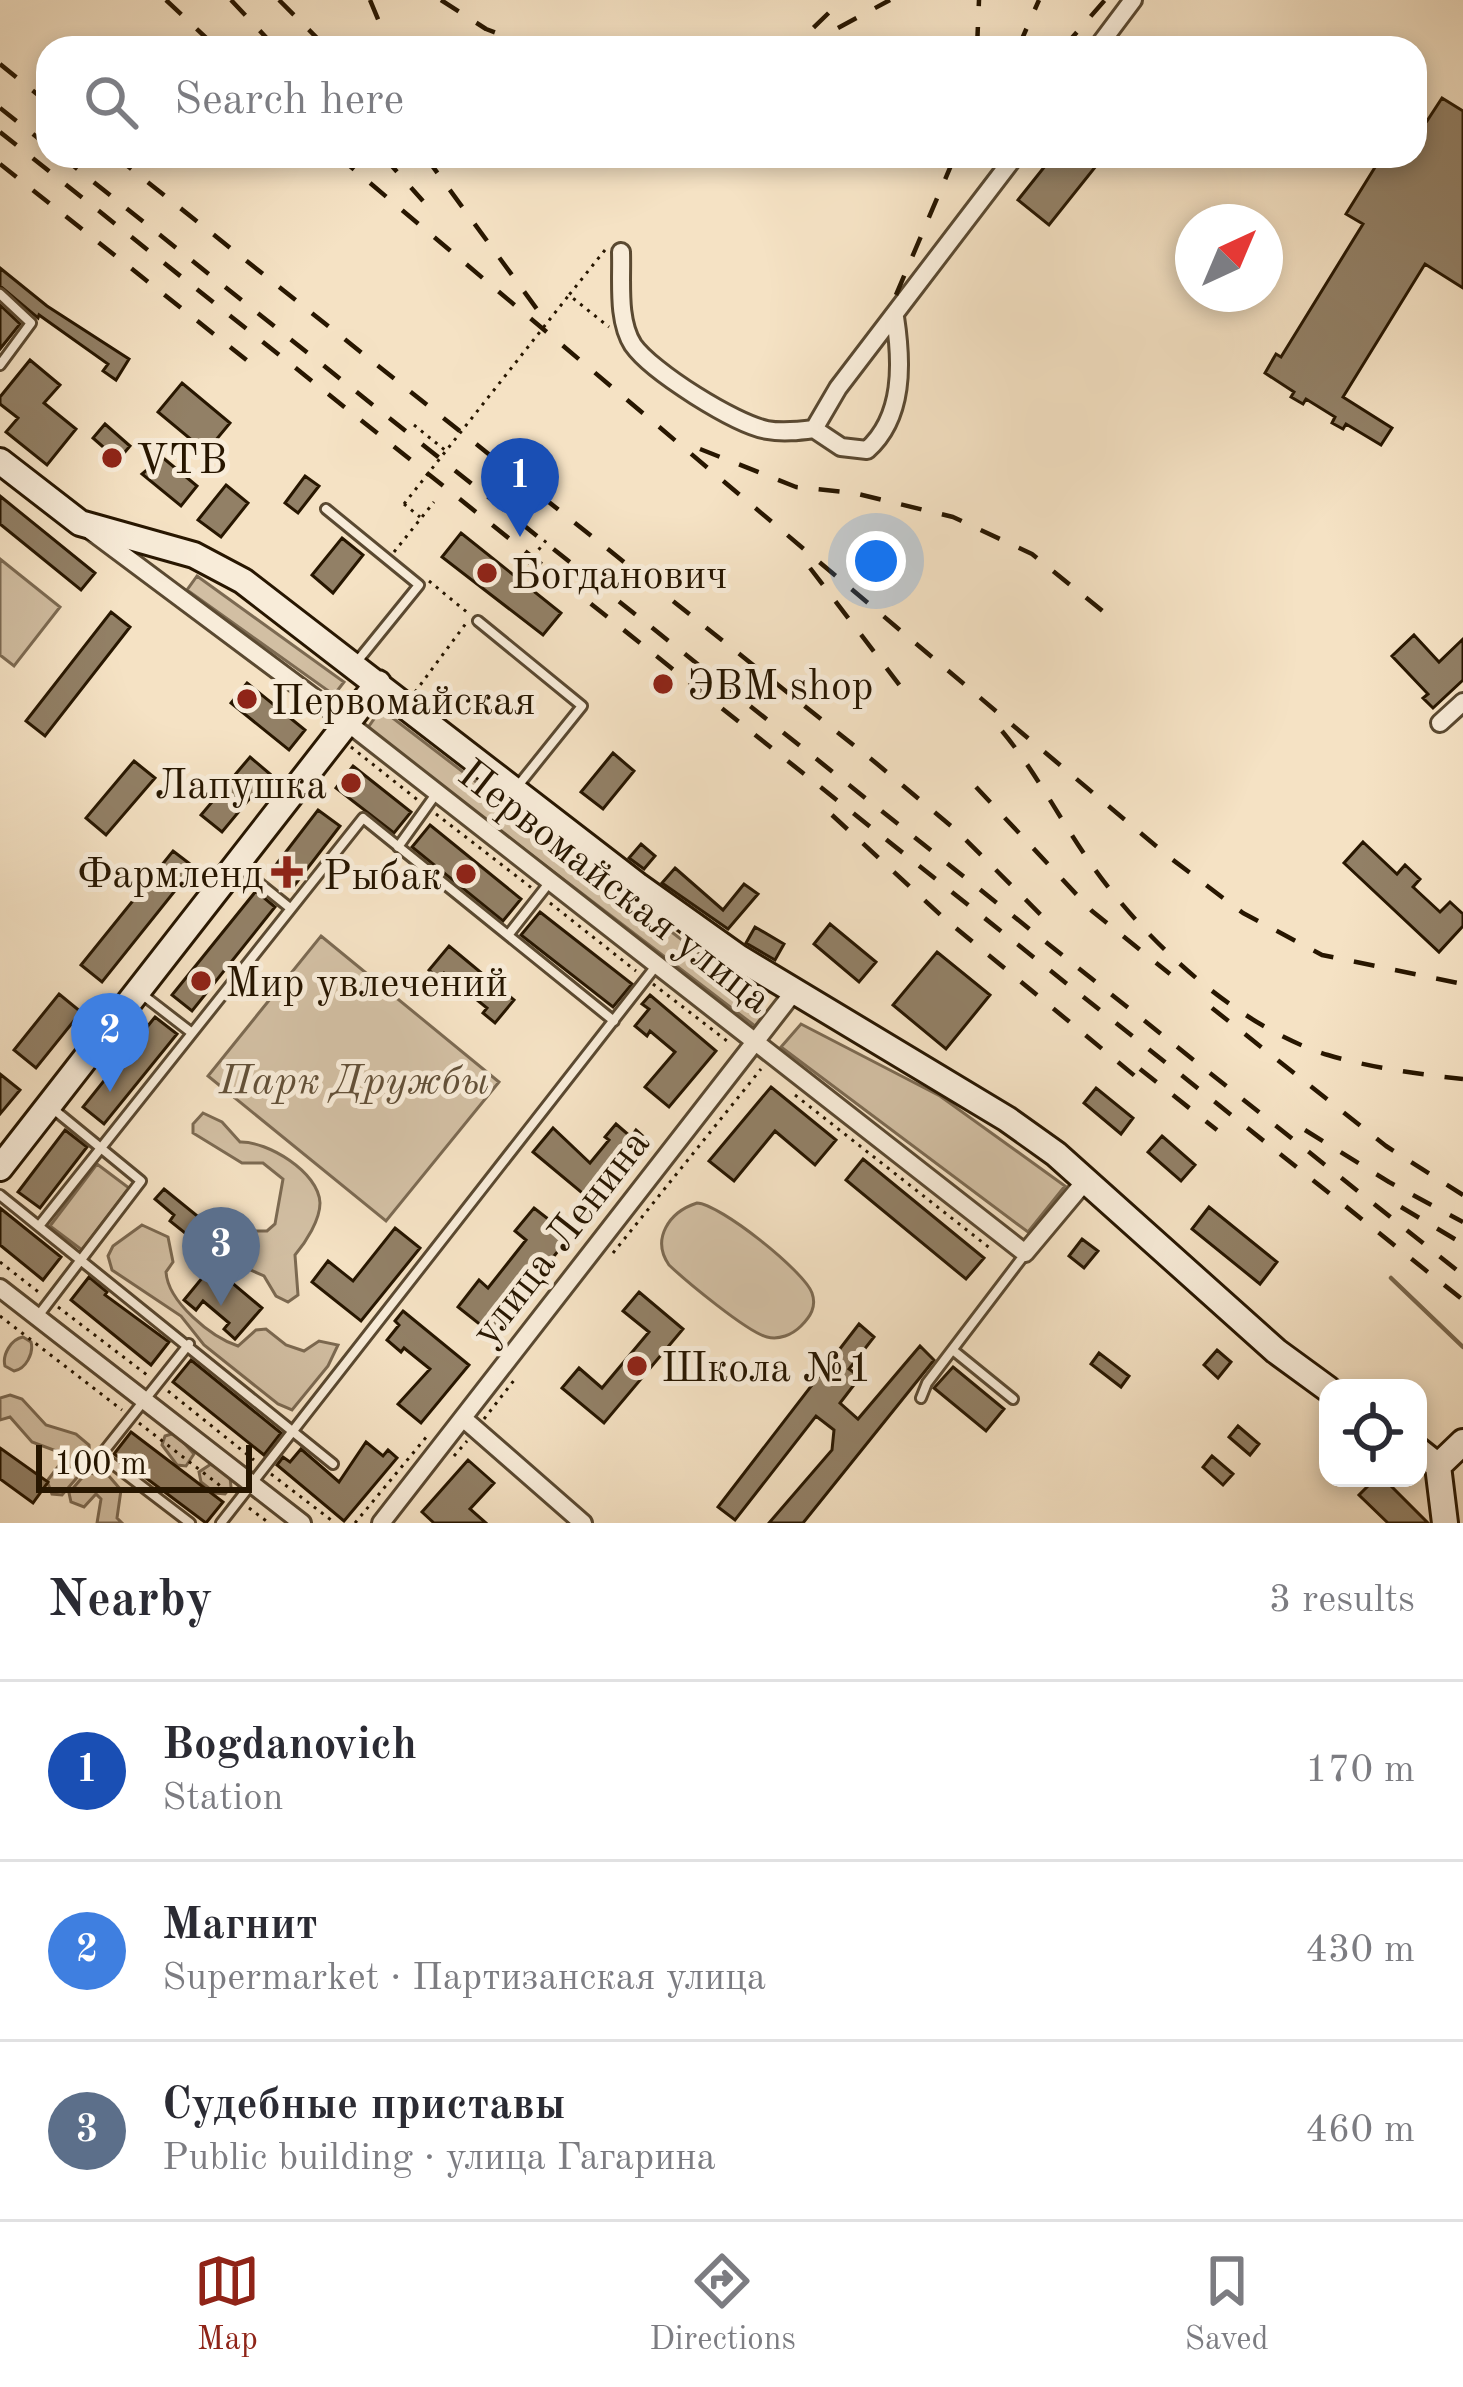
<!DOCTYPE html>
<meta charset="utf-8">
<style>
body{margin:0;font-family:"Old Standard TT",serif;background:#f2f2f3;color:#2b2b33}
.controls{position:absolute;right:36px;bottom:36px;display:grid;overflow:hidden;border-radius:24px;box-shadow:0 6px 18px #0003}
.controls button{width:108px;height:108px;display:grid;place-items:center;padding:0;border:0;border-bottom:3px solid #e1e1e2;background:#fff;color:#2b2b33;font:60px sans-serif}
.compass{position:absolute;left:1175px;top:204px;width:108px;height:108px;border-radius:50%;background:#fff;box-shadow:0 6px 18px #0003;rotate:44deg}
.scale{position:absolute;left:36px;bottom:30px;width:216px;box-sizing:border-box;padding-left:12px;border:6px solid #271600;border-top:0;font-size:33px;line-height:42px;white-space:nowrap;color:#271600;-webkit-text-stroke:9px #f8ecd9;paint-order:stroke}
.you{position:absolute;left:876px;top:561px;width:42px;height:42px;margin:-30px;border:9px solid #fff;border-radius:50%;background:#1a73e8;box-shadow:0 0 0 18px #1a73e833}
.badge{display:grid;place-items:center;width:78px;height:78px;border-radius:50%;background:#8f2418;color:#fff;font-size:39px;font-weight:700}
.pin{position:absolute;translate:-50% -99px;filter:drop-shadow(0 3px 6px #0008)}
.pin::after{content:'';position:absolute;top:63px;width:42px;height:36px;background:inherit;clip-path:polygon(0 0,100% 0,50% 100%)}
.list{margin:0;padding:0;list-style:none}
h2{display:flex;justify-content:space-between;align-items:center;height:156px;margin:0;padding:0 48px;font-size:51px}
h2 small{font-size:39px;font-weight:400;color:#7c7c81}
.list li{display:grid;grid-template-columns:78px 1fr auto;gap:36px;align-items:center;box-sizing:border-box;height:180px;padding:0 48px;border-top:3px solid #e1e1e2}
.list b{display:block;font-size:45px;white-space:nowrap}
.list p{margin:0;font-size:39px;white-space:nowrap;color:#7c7c81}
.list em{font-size:39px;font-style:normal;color:#7c7c81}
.icon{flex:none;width:66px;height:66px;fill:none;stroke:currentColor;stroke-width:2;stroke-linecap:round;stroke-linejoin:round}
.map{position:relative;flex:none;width:1463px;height:1523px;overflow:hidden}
.search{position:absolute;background:#fff;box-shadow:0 6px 18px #0003;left:36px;right:36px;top:36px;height:132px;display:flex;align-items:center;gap:30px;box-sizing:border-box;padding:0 42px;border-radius:36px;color:#7c7c81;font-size:45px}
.sheet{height:696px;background:#fff}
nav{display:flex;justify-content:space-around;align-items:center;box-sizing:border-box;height:168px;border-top:3px solid #e1e1e2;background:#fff;font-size:33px;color:#7c7c81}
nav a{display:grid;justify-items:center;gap:6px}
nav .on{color:#8f2418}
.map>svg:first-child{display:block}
.green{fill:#d2bfa3;stroke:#7c6a52;stroke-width:3}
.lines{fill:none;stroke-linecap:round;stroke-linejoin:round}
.stream{stroke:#79674d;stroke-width:4.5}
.building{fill:#928066;stroke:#271600;stroke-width:3}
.lane-casing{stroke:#5a4931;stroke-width:14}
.street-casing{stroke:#5a4931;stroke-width:22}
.secondary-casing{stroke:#271600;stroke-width:30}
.path{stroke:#271600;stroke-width:3;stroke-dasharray:3 6;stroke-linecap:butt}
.lane{stroke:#f8ecd9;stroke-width:8}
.street{stroke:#f8ecd9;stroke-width:16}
.secondary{stroke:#f8ecd9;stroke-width:24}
.rail{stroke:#271600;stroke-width:4.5;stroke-dasharray:21 21;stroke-linecap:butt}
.path-bridge{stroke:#271600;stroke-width:3;stroke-dasharray:3 6;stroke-linecap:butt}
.poi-dot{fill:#8f2418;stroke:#f8ecd9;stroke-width:4.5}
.labels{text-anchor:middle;stroke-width:10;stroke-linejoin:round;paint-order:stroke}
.poi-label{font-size:42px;fill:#271600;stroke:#f8ecd9;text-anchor:start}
.street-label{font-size:42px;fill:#271600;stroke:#f8ecd9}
.park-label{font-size:42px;font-style:italic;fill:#635139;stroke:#f8ecd9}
</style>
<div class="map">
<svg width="1463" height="1523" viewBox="0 0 1463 1523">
<rect width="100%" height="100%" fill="#f5e2c4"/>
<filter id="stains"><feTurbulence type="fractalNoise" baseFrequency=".00167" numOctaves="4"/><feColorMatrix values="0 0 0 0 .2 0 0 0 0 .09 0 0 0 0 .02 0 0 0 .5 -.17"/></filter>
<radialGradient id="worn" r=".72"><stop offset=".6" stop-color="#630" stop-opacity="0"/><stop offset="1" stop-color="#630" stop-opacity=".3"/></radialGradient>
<path class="green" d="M0,559L60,607L14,666L0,655Z
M197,576L344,682L334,695L187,590Z
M381,709L755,996L764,1015L755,1026L367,729Z
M321,936L499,1082L386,1221L208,1076Z
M801,1024L940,1096L1065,1186L1028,1232L781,1047Z
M203,1113L222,1122L240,1142C267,1141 319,1172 320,1203C320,1220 306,1242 295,1255L298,1295L288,1302L276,1296L264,1276L235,1263L234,1238L219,1223L225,1213L250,1231H267L275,1224L283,1179L263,1163H242L193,1133V1124Z
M97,1164L129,1188L82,1250L50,1226Z
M697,1203C720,1204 804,1271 812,1293C817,1307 810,1317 801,1326C792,1335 779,1340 767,1337C747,1332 686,1281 669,1265C651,1239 669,1212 697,1203Z
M142,1225L168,1237L173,1262L166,1272C168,1302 211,1337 238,1346L256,1330L266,1329L286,1345L304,1351L319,1341L338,1345L328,1366L292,1410L278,1404L204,1345L181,1316L112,1270L108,1256L113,1246Z
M23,1337L31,1342C34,1353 26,1369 14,1371L5,1366C2,1355 11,1339 23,1337Z
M10,1395L22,1399L46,1425L76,1434L89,1445L90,1455L83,1462L81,1473L62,1495L52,1494L47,1481L67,1455L32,1442L10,1417L0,1420V1398Z
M175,1433L194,1454L186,1466L177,1465L162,1445L165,1436Z
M211,1464L230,1477L231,1487L225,1494L215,1493L201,1482L199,1472Z
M86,1473L108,1475L121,1490L117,1518L122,1523H97L101,1499L96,1494L84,1507L71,1502L69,1493Z"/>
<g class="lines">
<path class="stream" d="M1391,1278L1463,1347"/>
</g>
<path class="building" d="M1442,98L1463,111V288L1425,264L1343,397L1392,428L1381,445L1346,424L1343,429L1332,423L1335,417L1306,399L1303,404L1291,397L1294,392L1265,373L1276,354L1281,357L1363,224L1346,214L1382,156H1415V113L1427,121Z
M1053,156H1104L1049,225L1018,200Z
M0,268L47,306L129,359L116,380L103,371L108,364L39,315L38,318L0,286Z
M0,305L20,324L0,349Z
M30,360L60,385L44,403L76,429L47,465L6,432L18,418L0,404V397Z
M182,383L230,423L206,452L158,412Z
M105,424L130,446L114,465L105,457L109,452L93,438Z
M162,457L197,486L181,506L142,474Z
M305,476L319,486L298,513L285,503Z
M226,485L248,503L221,537L198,520Z
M0,496L95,573L81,590L0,524Z
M461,533L561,613L543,635L442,557Z
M342,538L363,555L333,593L312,575Z
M111,612L130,627L45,736L26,721Z
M1414,635L1439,662L1463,639V680L1433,708L1423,698L1428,694L1392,656Z
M247,683L305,730L289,750L231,703Z
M613,753L634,771L603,809L581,792Z
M250,757L270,774L222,832L201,815Z
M134,761L155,778L106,835L86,818Z
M353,766L411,812L394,833L336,788Z
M318,810L340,826L294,886L272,870Z
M430,825L521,899L503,921L412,847Z
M1363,842L1397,874L1405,865L1420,879L1413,887L1440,912L1450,902L1463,914V926L1439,952L1344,863Z
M641,844L655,856L644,869L629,858Z
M173,851L194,867L102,982L81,965Z
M675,868L723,910L744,884L758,894L728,929L662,883Z
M256,891L275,907L192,1011L172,995Z
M540,912L632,984L613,1007L521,935Z
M830,924L876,962L859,982L814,944Z
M755,927L784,944L775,960L746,943Z
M449,946L514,1000L495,1023L483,1013L487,1008L444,973L439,979L429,970Z
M937,952L990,995L946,1049L893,1005Z
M59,994L81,1012L36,1068L14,1050Z
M650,995L716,1051L669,1107L645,1087L675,1052L650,1031L647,1036L635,1026L649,1009L642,1004Z
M155,1017L177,1034L104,1124L83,1107Z
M0,1074L20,1090L0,1114Z
M771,1087L836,1140L815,1165L775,1131L734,1181L709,1161Z
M1096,1088L1133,1118L1121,1134L1084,1103Z
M616,1124L631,1137L636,1130L646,1139L593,1202L533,1152L553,1128L590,1163L609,1140L605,1137Z
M65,1130L87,1147L40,1208L18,1192Z
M1162,1136L1195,1165L1181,1181L1148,1152Z
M863,1159L984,1258L966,1279L846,1180Z
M164,1189L228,1241L215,1257L170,1221L174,1215L155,1199Z
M1209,1207L1277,1262L1260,1284L1192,1229Z
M0,1208L61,1257L43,1280L0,1245Z
M534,1208L570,1236L492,1334L458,1307L479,1280L488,1288L526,1240L515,1231Z
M395,1228L420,1248L361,1321L312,1282L328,1261L353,1281Z
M1082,1239L1098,1251L1084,1268L1069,1256Z
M212,1266L262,1308L235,1339L224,1329L229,1323L203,1301L196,1310L184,1300Z
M89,1277L107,1292L105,1295L169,1342L151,1365L71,1300Z
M639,1292L683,1329L604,1423L562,1388L579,1368L602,1388L649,1332L623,1311Z
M403,1311L469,1365L421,1423L398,1404L430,1369L404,1348L401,1352L387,1340L399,1325L395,1321Z
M859,1324L874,1337L849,1369L860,1377L840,1403L858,1419L920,1346L934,1360L803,1523H769L832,1450L834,1430L816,1416L735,1520L718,1507Z
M1217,1350L1231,1362L1218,1378L1204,1365Z
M1099,1353L1129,1376L1121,1387L1091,1364Z
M191,1360L281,1433L264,1455L173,1382Z
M953,1367L1004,1409L986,1431L934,1388Z
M1238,1426L1259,1444L1250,1455L1229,1437Z
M131,1432L223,1502L206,1523L114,1454Z
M366,1442L383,1456L388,1450L397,1458L344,1521L277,1465L283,1457L290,1462L301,1449L339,1482Z
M0,1448L48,1482L33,1503L0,1479Z
M1212,1456L1233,1474L1223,1485L1203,1467Z
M468,1460L494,1483L470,1509L486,1523H434L422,1512Z
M1376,1478H1383L1428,1523H1388L1359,1495Z"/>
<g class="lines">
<defs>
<path id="lane" d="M0,294L31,323L0,365
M326,509L419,585L355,664
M478,621L582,706L517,787
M398,847L436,794
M238,866L290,908
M509,934L549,883
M139,992L192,1033
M0,1195L333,1464
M39,1226L363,818L614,1021
M38,1316L141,1181L52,1108
M189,1344L101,1455L190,1523
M954,1351L1013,1399
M921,1398L927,1383L1025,1254
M221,1523L656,966"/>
<path id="street" d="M1097,48L1133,0
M621,252C622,281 617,320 633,345C652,372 735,424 767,430C783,433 799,431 814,429L838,388L1015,156
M814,429L841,447L867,450C904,417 902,363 895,317
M91,531L348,723L1025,1253L1087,1179
M1440,723L1463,702
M0,1288L302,1523
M464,1419L583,1523
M381,1523L793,993"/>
<path id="secondary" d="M0,461L80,523L194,555L243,581L637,885L738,957L1007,1119L1056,1154L1276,1351L1328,1389
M0,1168L378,683
M1418,1450L1438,1466L1445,1523
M1438,1466L1463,1442"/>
</defs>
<use href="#lane" class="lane-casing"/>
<use href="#street" class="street-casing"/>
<use href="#secondary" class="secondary-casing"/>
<path class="path" d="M605,250L569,295L609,327
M414,425L446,451
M404,504L420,517
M394,552L434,502
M522,571L547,539
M429,581L468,613
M415,692L467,622
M351,747L419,801
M436,814L533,889
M550,903L636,971
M653,984L731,1044
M795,1095L991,1249
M613,1253L761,1069
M0,1262L41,1294
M58,1307L151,1378
M0,1316L122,1410
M168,1391L254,1460
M484,1419L515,1379
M139,1423L231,1494
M454,1456L467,1441
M271,1474L335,1523
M249,1508L269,1523
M355,1523L428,1435"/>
<use href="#lane" class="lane"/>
<use href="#street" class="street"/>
<use href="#secondary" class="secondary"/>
<path class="rail" d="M166,0L217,48
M231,0L276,48
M279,0L327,48
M370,0L390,48
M441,0L486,29L537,48
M777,48L810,31L842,0
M801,48L890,0
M977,48L979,0
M1018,48L1039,0
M1063,48L1105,0
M0,64L48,103
M0,108L48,146
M0,132L1463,1300
M61,156L1463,1275
M115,156L876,763L957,831L1055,929
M338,156L1169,857L1243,913L1322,955L1463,984
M383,156L423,201
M425,156L542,316
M0,164L254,366
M896,295L955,156
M700,449L796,487L854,493L953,517L1032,554L1105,613
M810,568L901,687
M1002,731C1036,772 1059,818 1089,861C1142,938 1237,1027 1328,1055C1372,1068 1417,1074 1463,1079
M976,787L1092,911L1170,974
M832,815L945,919L1147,1086
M1212,1008L1386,1146L1463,1195
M1140,1069L1217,1130
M1305,1130L1389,1182L1463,1222
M1401,1207L1463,1244"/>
<path class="path-bridge" d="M404,504L569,295"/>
</g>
<g class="poi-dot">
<circle cx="112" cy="458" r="12"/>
<circle cx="487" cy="573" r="12"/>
<circle cx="663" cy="684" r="12"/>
<circle cx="247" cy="699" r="12"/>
<circle cx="351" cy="783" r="12"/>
<path d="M281 854h12v12h12v12h-12v12h-12v-12h-12v-12h12z"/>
<circle cx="466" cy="874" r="12"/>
<circle cx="201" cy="981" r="12"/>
<circle cx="637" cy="1366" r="12"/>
</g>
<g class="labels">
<g class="poi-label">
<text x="136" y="473">VTB</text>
<text x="511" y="588">Богданович</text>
<text x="687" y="699">ЭВМ shop</text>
<text x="271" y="714">Первомайская</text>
<text x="327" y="798" text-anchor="end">Лапушка</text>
<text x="263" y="887" text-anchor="end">Фармленд</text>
<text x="442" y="889" text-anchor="end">Рыбак</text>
<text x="225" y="996">Мир увлечений</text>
<text x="661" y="1381">Школа №1</text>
</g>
<g class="street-label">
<text transform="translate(616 885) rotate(38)" y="15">Первомайская улица</text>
<text transform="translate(559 1236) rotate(-52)" y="15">улица Ленина</text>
</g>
<g class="park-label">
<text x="354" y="1094">Парк Дружбы</text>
</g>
</g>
<rect width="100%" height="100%" filter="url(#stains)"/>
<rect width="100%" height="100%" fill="url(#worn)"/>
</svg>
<div class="controls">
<button><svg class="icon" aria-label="locate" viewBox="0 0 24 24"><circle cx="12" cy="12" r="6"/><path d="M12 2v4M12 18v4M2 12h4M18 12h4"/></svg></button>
</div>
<svg class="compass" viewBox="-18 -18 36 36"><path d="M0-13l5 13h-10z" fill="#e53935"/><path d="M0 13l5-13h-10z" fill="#7c7c81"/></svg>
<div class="scale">100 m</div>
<div class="you"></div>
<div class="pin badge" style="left:520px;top:537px;background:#1a4fb4">1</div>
<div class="pin badge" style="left:110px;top:1092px;background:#3f7fe0">2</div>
<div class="pin badge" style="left:221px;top:1306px;background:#5c6f8a">3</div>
<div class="search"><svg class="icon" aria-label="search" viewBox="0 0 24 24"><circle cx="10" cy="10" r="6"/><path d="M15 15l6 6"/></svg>Search here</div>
</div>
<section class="sheet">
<h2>Nearby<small>3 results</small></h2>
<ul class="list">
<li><span class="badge" style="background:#1a4fb4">1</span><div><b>Bogdanovich</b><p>Station</p></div><em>170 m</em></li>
<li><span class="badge" style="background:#3f7fe0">2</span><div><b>Магнит</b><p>Supermarket · Партизанская улица</p></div><em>430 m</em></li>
<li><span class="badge" style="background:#5c6f8a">3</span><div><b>Судебные приставы</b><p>Public building · улица Гагарина</p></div><em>460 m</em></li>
</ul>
</section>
<nav>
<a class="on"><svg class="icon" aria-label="map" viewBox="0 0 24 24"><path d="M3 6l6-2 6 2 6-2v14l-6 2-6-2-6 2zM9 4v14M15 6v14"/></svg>Map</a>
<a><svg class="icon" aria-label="directions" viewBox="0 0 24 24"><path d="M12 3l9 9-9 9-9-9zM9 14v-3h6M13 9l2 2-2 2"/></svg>Directions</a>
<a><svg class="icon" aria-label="saved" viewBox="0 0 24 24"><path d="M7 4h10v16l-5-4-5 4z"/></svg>Saved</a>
</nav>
